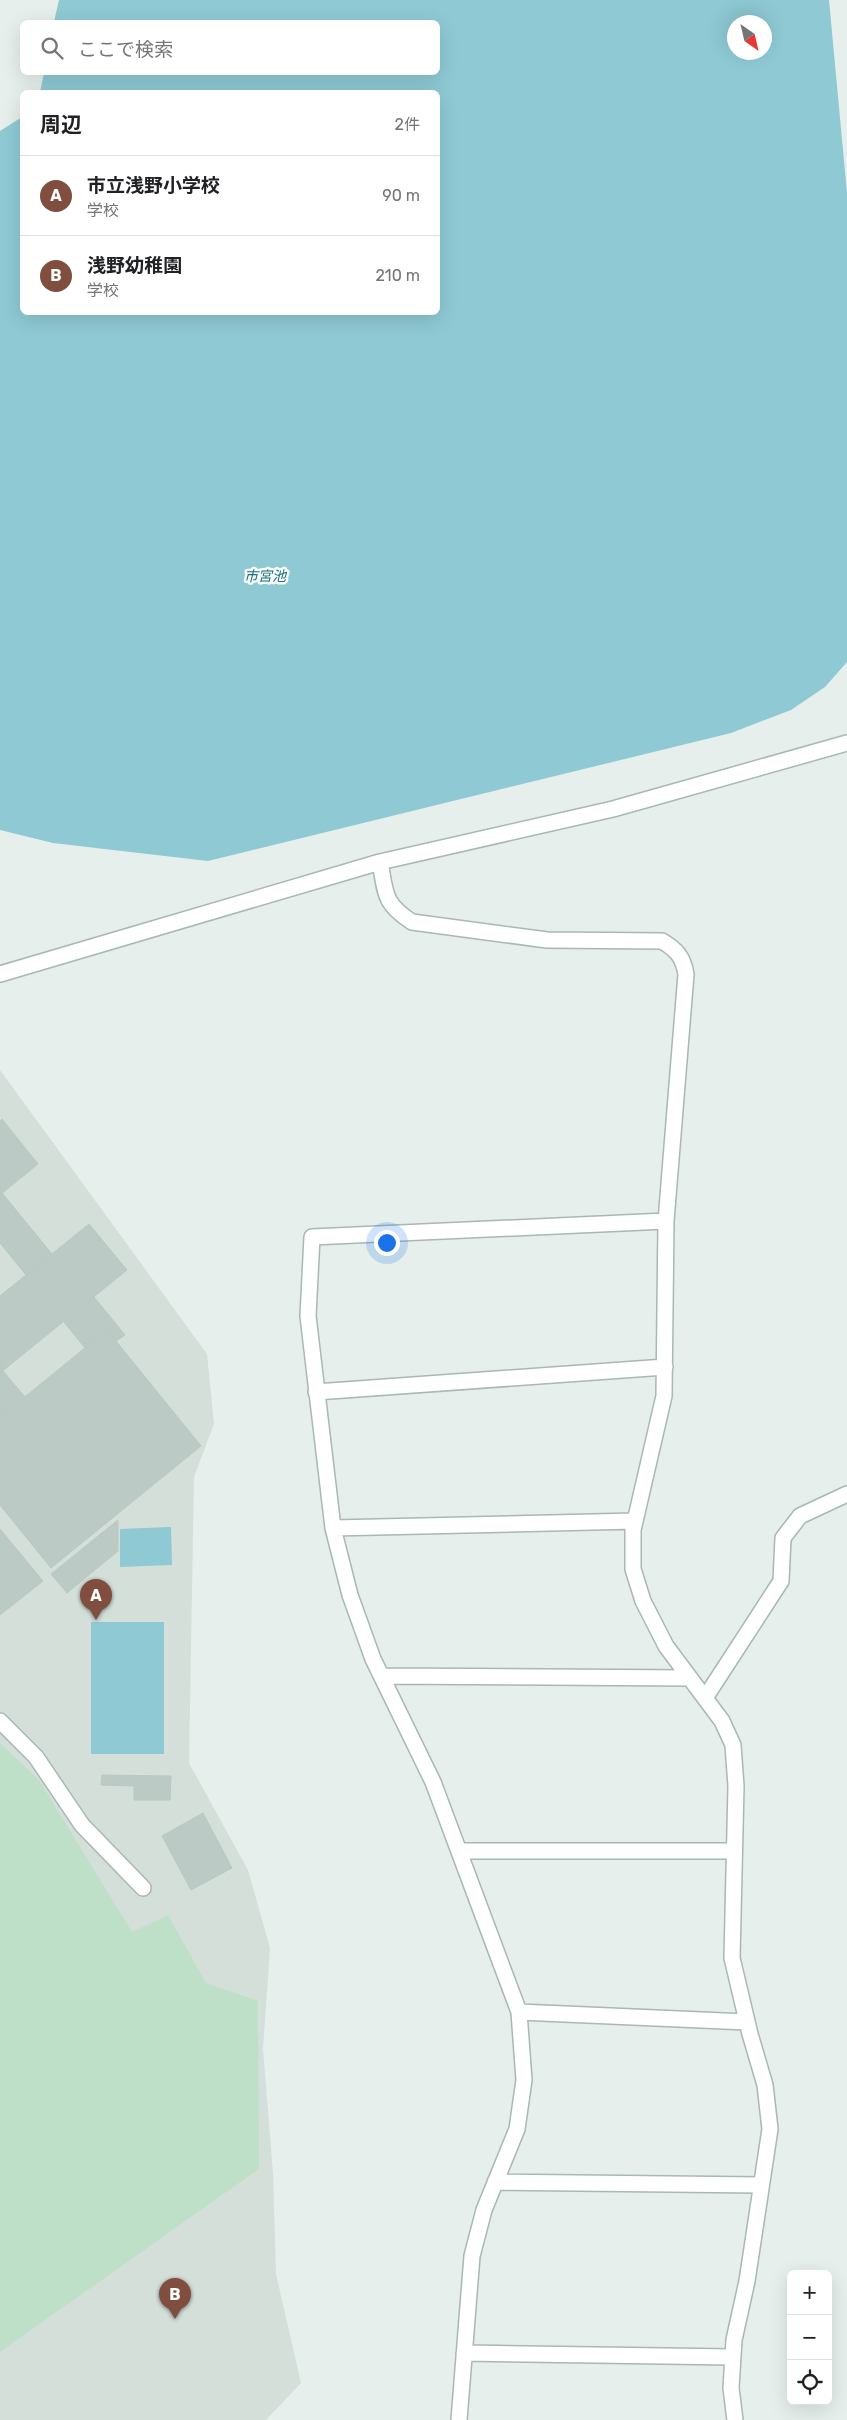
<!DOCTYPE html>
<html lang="ja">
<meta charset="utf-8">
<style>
body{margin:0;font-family:Rubik,"Noto Sans JP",sans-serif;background:#f2f2f2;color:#202124}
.controls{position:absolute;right:15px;bottom:15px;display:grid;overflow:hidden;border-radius:8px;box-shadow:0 5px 20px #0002}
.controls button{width:45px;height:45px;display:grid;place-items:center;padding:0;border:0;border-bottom:1px solid #e0e0e0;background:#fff;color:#202124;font:25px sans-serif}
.compass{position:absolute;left:727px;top:15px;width:45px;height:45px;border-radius:50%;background:#fff;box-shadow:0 5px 20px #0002;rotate:146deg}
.you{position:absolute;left:386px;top:1242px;width:18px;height:18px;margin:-12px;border:4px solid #fff;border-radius:50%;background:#1a73e8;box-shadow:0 0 0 8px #1a73e833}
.badge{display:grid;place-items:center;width:32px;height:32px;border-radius:50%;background:#7f4e3f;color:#fff;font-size:16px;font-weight:700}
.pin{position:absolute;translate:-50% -41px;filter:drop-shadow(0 1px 2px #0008)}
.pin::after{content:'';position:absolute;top:26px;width:18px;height:15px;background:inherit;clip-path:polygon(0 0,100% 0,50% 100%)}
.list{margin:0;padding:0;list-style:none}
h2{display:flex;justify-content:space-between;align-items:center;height:65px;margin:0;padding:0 20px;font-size:21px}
h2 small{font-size:16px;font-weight:400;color:#757577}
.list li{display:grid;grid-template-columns:32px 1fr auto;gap:15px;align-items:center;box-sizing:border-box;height:80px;padding:0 20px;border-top:1px solid #e0e0e0}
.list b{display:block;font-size:19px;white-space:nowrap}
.list p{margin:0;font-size:16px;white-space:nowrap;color:#757577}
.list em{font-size:16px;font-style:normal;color:#757577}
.icon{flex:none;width:28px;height:28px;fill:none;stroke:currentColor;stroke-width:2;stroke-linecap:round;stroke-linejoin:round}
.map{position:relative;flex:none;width:847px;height:2420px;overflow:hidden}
.search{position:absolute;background:#fff;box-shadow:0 5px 20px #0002;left:20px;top:20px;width:420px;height:55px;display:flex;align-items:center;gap:12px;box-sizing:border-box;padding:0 18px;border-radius:8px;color:#757577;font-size:19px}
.panel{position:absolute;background:#fff;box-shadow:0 5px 20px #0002;left:20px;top:90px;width:420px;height:225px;border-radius:8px}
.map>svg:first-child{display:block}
.built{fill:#d4dfda}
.green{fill:#bfe0c8}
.water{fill:#8ec9d4;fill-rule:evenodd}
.building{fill:#bbcac4;stroke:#b8c9c2}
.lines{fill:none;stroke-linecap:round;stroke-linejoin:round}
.minor-casing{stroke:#a8b8b2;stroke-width:18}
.minor{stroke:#fff;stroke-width:15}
.labels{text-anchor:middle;stroke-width:5;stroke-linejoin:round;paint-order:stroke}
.water-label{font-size:14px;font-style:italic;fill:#1c6f80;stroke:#f7fbf9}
</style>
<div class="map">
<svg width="847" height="2420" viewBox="0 0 847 2420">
<rect width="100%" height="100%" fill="#e6efeb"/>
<path class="built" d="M0,1070L207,1354L214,1424L194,1477L189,1763L248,1870L270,1948L263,2049L273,2173L276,2274L301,2383L266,2420H0Z"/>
<path class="green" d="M0,1743L39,1780L132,1932L168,1915L206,1983L258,2001L259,2169L0,2352Z"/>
<path class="water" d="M59,0H829L847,193V662L825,687L791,710L731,733L208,861L53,843L0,830V131L22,117V312H438V92H40L44,73L438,72V22H54ZM734,22H764V52H734Z
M171,1527L172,1565L120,1567V1529Z
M91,1622H164V1754H91Z"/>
<path class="building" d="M2,1119L38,1164L0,1195V1121Z
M2,1193L52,1254L26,1275L0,1243V1195Z
M89,1224L127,1270L0,1373V1296Z
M94,1297L125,1335L116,1341L107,1330L85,1348L64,1322Z
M107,1330L201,1446L51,1568L0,1505V1417Z
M3,1371L25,1397L0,1417V1373Z
M118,1520V1551L67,1593L51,1574Z
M0,1529L43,1581L0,1615Z
M102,1775L171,1776L170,1800H134V1786L101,1785Z
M203,1813L232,1868L191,1890L162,1836Z"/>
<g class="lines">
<defs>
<path id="minor" d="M380,862C386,894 383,903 412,922L547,940L662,941C677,950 683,957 686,974L666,1221L664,1396L633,1530V1569L643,1601L666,1646L722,1721L733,1745L736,1786L732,1958L750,2034L765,2085L770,2129L747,2281L734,2340L731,2388L735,2420
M0,974L380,862L613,809L847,743
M316,1392L665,1367
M333,1528L635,1521
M382,1676L690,1678
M705,1698L781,1581L783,1538L800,1516L847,1494
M0,1721L36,1757L82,1825L143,1888
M459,1851H734
M519,2012L747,2022
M495,2182L761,2185
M464,2353L733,2357
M459,2420L472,2256L484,2210L517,2129L524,2080L519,2012L433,1782L373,1659L350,1595L333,1528L308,1316L312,1237L666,1221"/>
</defs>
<use href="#minor" class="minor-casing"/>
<use href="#minor" class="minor"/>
</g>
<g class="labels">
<g class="water-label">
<text x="265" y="581">市宮池</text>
</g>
</g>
</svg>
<div class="controls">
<button>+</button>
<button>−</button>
<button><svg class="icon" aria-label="locate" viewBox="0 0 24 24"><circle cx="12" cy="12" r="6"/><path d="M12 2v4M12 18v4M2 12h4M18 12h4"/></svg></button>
</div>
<svg class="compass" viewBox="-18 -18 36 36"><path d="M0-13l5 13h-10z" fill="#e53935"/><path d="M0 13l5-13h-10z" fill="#757577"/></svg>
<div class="you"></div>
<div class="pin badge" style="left:96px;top:1620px">A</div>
<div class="pin badge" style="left:175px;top:2319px">B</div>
<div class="search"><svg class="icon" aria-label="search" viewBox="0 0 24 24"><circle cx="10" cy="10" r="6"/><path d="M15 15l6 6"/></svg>ここで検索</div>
<section class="panel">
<h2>周辺<small>2件</small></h2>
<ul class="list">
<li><span class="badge">A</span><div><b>市立浅野小学校</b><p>学校</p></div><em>90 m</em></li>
<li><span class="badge">B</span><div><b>浅野幼稚園</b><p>学校</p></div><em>210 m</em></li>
</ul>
</section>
</div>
